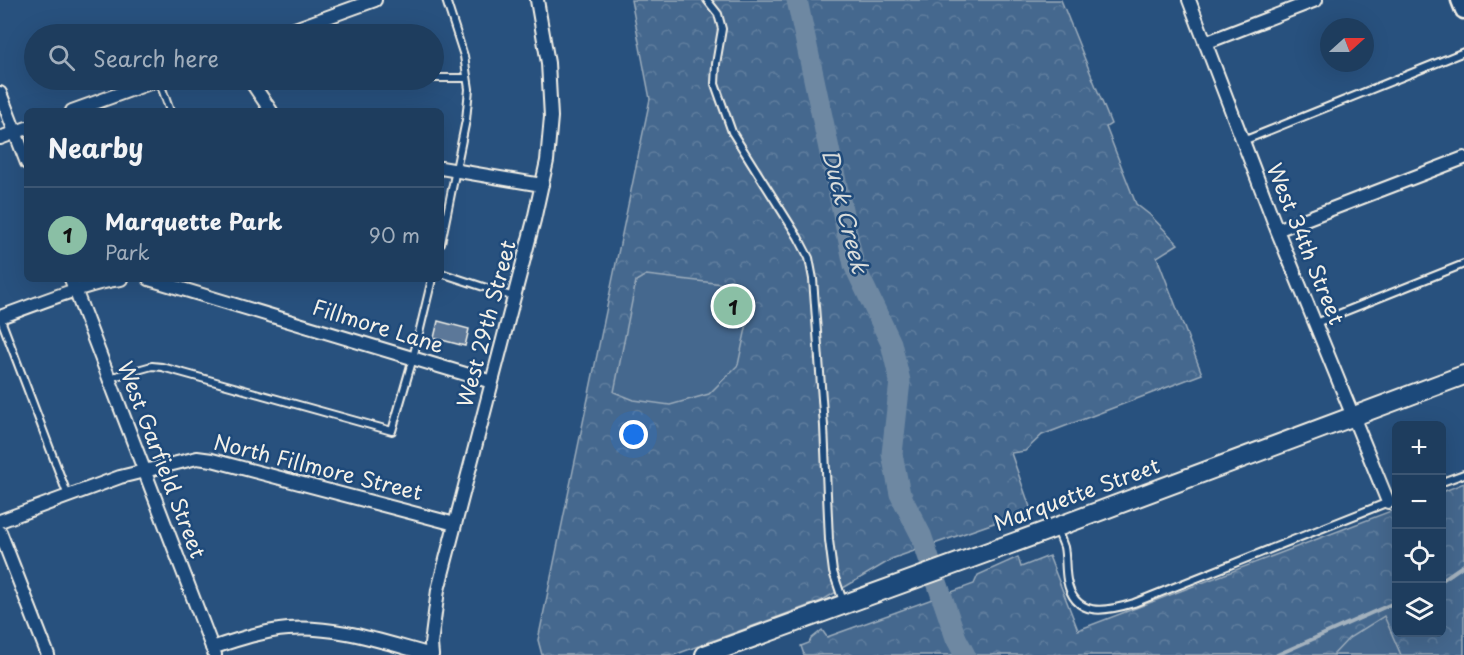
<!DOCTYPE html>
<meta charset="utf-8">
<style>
body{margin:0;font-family:"Playpen Sans",sans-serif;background:#2b4867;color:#f1f3f6}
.controls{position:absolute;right:18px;bottom:18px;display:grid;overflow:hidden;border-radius:9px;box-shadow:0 6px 24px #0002}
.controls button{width:54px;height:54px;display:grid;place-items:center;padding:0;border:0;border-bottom:2px solid #3c5673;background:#1e3d5e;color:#f1f3f6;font:30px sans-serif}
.compass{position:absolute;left:1320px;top:18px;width:54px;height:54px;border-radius:50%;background:#1e3d5e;box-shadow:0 6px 24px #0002;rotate:69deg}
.you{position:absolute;left:634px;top:435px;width:21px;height:21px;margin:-15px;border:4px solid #fff;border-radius:50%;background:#1a73e8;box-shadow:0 0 0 9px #1a73e833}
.badge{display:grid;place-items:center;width:39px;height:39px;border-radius:50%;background:#8abfa5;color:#111;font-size:20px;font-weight:700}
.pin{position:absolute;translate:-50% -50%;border:3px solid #fff;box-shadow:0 2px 6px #0006}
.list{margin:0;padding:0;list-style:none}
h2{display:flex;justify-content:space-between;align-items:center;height:78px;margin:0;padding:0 24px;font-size:26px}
h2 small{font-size:20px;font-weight:400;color:#a1aebc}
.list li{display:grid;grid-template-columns:39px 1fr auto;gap:18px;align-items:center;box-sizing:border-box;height:96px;padding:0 24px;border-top:2px solid #3c5673}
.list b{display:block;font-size:22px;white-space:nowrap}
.list p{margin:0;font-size:20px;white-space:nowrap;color:#a1aebc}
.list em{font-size:20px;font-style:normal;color:#a1aebc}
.icon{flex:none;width:33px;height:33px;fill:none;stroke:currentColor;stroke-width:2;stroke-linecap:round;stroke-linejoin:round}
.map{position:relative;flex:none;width:1464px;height:655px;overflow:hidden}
.search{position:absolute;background:#1e3d5e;box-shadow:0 6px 24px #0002;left:24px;top:24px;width:420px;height:66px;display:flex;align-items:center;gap:15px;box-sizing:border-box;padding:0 21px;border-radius:33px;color:#a1aebc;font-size:22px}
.panel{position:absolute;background:#1e3d5e;box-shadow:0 6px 24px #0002;left:24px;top:108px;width:420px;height:174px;border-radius:9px}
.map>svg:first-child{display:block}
.forest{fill:url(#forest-crowns);stroke:#9cacbb;stroke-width:1.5}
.pitch{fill:#45688e;stroke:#9cacbb;stroke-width:1.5}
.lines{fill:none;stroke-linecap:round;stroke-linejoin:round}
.stream{stroke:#a4b2be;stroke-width:4}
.river{stroke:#6e88a2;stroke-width:21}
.building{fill:#5b7899;stroke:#f4f1e8;stroke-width:1.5}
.service-casing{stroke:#f4f1e8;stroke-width:10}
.minor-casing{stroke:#f4f1e8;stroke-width:16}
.tertiary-casing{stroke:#f4f1e8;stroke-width:21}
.secondary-casing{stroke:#f4f1e8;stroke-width:22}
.service{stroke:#1f4a7a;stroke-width:6}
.minor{stroke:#1f4a7a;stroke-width:12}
.tertiary{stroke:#1f4a7a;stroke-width:16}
.secondary{stroke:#1f4a7a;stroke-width:18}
.labels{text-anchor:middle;stroke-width:5;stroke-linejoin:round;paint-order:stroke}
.street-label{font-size:21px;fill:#f4f1e8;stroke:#1f4a7a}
.water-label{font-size:22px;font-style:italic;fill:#d9dcda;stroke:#1f4a7a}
</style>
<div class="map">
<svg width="1464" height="655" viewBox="0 0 1464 655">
<defs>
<pattern id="forest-crowns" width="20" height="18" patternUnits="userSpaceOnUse" patternTransform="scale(1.5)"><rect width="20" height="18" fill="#45688e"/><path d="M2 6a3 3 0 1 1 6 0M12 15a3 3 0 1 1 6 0" fill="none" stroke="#607e9e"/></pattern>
</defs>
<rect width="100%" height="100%" fill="#28517e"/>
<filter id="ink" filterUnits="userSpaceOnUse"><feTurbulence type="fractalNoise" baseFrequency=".0167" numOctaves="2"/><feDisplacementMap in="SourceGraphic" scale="12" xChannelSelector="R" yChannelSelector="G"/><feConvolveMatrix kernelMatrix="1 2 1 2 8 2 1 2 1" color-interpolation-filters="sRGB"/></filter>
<g filter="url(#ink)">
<path class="forest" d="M631,0H1061L1111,124L1106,127L1136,204L1150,215L1178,244L1157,257L1202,374L1042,435L1025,451L1011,453L1031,510L894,558L821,601L674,655H542L538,640L650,99Z
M1464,483V655H804L801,646L809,643L811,639L822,630L827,637L974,584L978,575L1018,557L1021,567L1049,556L1078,630L1396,509V632H1442V492Z"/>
<path class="pitch" d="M646,275L740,286L748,319L738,365L709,394L670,405L634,400L614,392L636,281Z
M1384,616L1401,655H1333L1349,638Z"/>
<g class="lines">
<path class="stream" d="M1442,580L1464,565
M1277,655L1396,602"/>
<path class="river" d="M797,0L854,265L891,343L900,381L892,454L900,494L921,535L956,638L965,655"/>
</g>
<path class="building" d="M438,321L469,329L465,346L434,338Z"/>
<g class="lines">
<defs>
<path id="service" d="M707,0L718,14L722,29L716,64L715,84L732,132L798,237L809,258L813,279L824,426L829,540L833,572L843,601
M311,24L315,34
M434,78H467
M159,80L170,111
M1243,141L1464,52
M441,243L466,120L469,89L464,56L446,0
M441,273L514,297
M0,317L68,496
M1316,323L1464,264
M109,378L152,366L162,367L392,431L413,358L432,279
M1442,482L1464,474
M1057,529C1059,535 1062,541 1064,547C1066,557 1065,569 1067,580C1074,618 1105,612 1134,603L1396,499"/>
<path id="minor" d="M1189,0L1277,230L1388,502
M281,34L375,0
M1205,43L1316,0
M250,80L271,111
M0,93L27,163
M72,111L158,80
M0,138L27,128
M441,168L542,185
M1277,230L1464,158
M71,279L215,655
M149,279L492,382
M0,317C35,305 86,283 121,279
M0,521L120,477L197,458L212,460L455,524
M0,532L48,655
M212,648C236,640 262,631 288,629C336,625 386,643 432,655
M432,655L431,644L438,590L534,220L547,161L551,117L548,63L537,0"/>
<path id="tertiary" d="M1460,0L1464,10"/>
<path id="secondary" d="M705,655L1057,527L1464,375"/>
</defs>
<use href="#service" class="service-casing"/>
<use href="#minor" class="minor-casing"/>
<use href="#tertiary" class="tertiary-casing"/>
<use href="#secondary" class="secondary-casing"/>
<use href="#service" class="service"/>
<use href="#minor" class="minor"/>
<use href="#tertiary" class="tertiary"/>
<use href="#secondary" class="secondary"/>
</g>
</g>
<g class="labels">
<g class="street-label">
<text transform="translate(1305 244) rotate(68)" y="7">West 34th Street</text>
<text transform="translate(487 324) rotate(-75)" y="7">West 29th Street</text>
<text transform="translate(378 327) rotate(17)" y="7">Fillmore Lane</text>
<text transform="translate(161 460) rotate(69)" y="7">West Garfield Street</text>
<text transform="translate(318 468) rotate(14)" y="7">North Fillmore Street</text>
<text transform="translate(1077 495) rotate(-20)" y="7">Marquette Street</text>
</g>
<g class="water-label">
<text transform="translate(845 211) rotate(76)" y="8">Duck Creek</text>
</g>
</g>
</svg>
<div class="controls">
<button>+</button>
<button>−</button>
<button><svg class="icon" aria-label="locate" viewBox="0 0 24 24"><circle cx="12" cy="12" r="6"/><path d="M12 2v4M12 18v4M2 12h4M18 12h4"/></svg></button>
<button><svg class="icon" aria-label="layers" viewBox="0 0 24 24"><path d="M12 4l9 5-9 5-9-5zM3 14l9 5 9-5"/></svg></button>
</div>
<svg class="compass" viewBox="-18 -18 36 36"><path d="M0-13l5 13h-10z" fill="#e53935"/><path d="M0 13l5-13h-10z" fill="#a1aebc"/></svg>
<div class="you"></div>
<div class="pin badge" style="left:733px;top:306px">1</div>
<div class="search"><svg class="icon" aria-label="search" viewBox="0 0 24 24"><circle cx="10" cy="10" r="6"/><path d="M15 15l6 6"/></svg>Search here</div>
<section class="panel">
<h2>Nearby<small></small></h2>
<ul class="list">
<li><span class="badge">1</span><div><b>Marquette Park</b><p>Park</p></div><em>90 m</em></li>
</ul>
</section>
</div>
